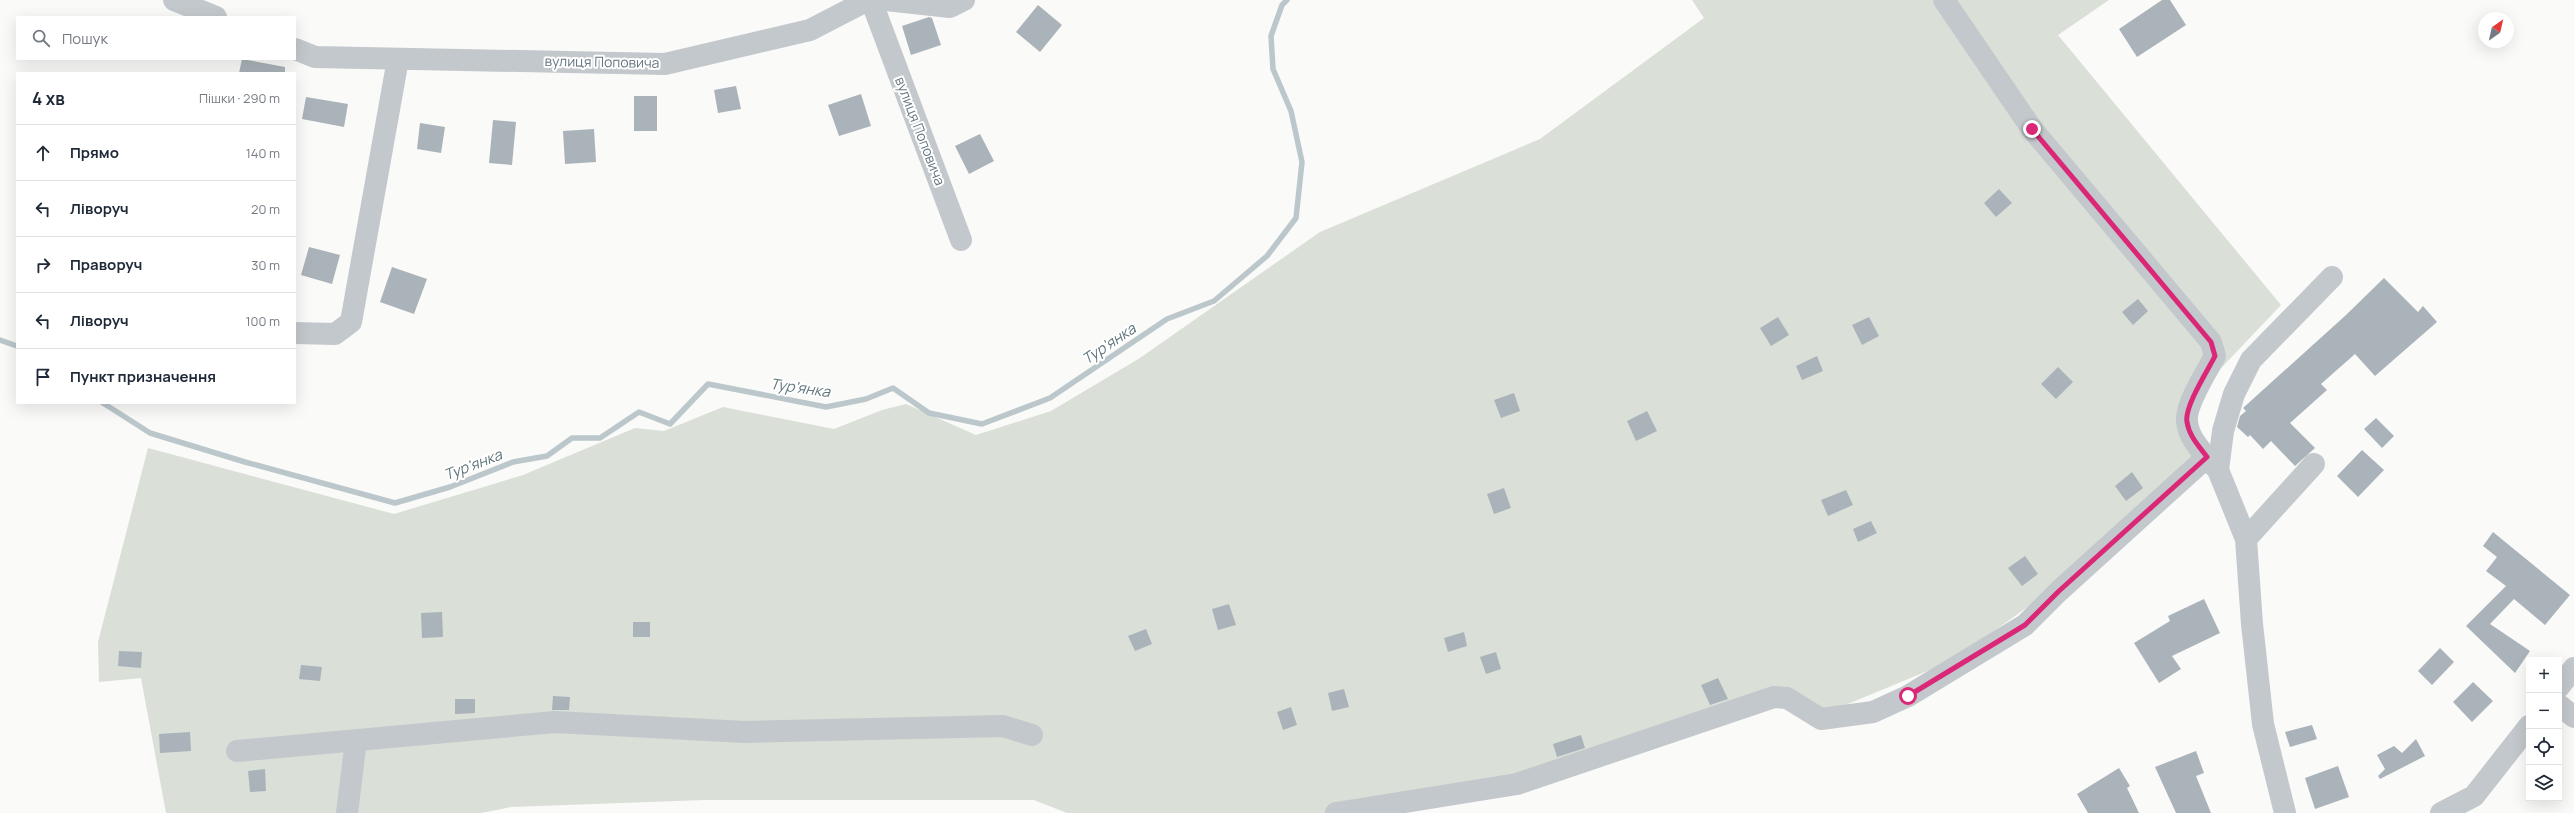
<!DOCTYPE html>
<html lang="uk">
<meta charset="utf-8">
<style>
body{margin:0;font-family:Manrope,sans-serif;background:#f2f2f3;color:#1f2937}
.controls{position:absolute;right:12px;bottom:12px;display:grid;overflow:hidden;border-radius:0px;box-shadow:0 4px 16px #0002}
.controls button{width:36px;height:36px;display:grid;place-items:center;padding:0;border:0;border-bottom:1px solid #e0e1e3;background:#fff;color:#1f2937;font:20px sans-serif}
.compass{position:absolute;left:2478px;top:12px;width:36px;height:36px;border-radius:50%;background:#fff;box-shadow:0 4px 16px #0002;rotate:34deg}
.stop{position:absolute;width:12px;height:12px;margin:-9px;border:3px solid #db2777;border-radius:50%;background:#fff}
.stop.end{background:#db2777;border-color:#fff;box-shadow:0 1px 4px #0008}
.list{margin:0;padding:0;list-style:none}
h2{display:flex;justify-content:space-between;align-items:center;height:52px;margin:0;padding:0 16px;font-size:17px}
h2 small{font-size:13px;font-weight:400;color:#747a83}
.list li{display:grid;grid-template-columns:26px 1fr auto;gap:12px;align-items:center;box-sizing:border-box;height:56px;padding:0 16px;border-top:1px solid #e0e1e3}
.list b{display:block;font-size:15px;white-space:nowrap}
.list em{font-size:13px;font-style:normal;color:#747a83}
.icon{flex:none;width:22px;height:22px;fill:none;stroke:currentColor;stroke-width:2;stroke-linecap:round;stroke-linejoin:round}
.map{position:relative;flex:none;width:2574px;height:813px;overflow:hidden}
.search{position:absolute;background:#fff;box-shadow:0 4px 16px #0002;left:16px;top:16px;width:280px;height:44px;display:flex;align-items:center;gap:10px;box-sizing:border-box;padding:0 14px;border-radius:0px;color:#747a83;font-size:15px}
.panel{position:absolute;background:#fff;box-shadow:0 4px 16px #0002;left:16px;top:72px;width:280px;height:332px;border-radius:0px}
.map>svg:first-child{display:block}
.garden{fill:#dadfd7}
.lines{fill:none;stroke-linecap:round;stroke-linejoin:round}
.stream{stroke:#bbc7cb;stroke-width:5.5}
.building{fill:#aab3b9}
.minor{stroke:#c3c8cc;stroke-width:22}
.route{stroke:#db2777;stroke-width:5}
.labels{text-anchor:middle;stroke-width:4;stroke-linejoin:round;paint-order:stroke}
.street-label{font-size:14px;fill:#657683;stroke:#fff}
.water-label{font-size:15px;font-style:italic;fill:#60757c;stroke:#fff}
</style>
<div class="map">
<svg width="2574" height="813" viewBox="0 0 2574 813">
<rect width="100%" height="100%" fill="#fafaf8"/>
<path class="garden" d="M1692,0H2109L2058,35L2281,305L2207,383L2195,425L2214,458L2105,551L1954,660L1831,711L1778,700L1379,813H1067L1034,800H704L511,807L481,813H166L141,678L99,682L98,642L148,448L394,514L523,475L635,428L664,431L723,407L834,429L882,410L906,404L976,435L1051,411L1140,358L1320,232L1540,139L1704,18Z"/>
<g class="lines">
<path class="stream" d="M0,340L17,346
M103,403L150,433L245,462L395,503L450,487L513,462L547,456L572,438H600L639,412L670,424L708,384L826,407L866,399L893,388L929,413L982,424L1050,398L1167,319L1214,301L1267,256L1296,218L1302,162L1291,111L1273,69L1271,36L1282,5L1287,0"/>
</g>
<path class="building" d="M2162,0H2170L2186,25L2137,57L2119,29Z
M1038,5L1062,25L1040,52L1016,32Z
M929,17L932,18L941,45L911,55L902,26Z
M242,59L285,67V73H239Z
M736,86L741,109L718,113L714,90Z
M861,94L871,126L839,136L828,105Z
M634,96H657V131H634Z
M306,97L348,104L344,127L302,119Z
M493,120L516,122L512,165L489,163Z
M420,123L445,127L441,153L417,149Z
M594,129L596,162L565,164L563,131Z
M980,134L994,161L969,174L955,146Z
M1999,189L2012,203L1996,217L1984,203Z
M309,247L340,255L332,284L301,275Z
M392,267L427,279L414,314L380,302Z
M2384,278L2418,312L2423,306L2437,322L2375,376L2355,354L2321,384L2327,390L2290,423L2315,448L2295,466L2271,441L2263,449L2250,435L2248,437L2237,427L2240,416L2246,411L2243,408L2346,315Z
M2138,299L2148,311L2133,325L2122,312Z
M1778,317L1789,335L1771,346L1760,328Z
M1869,317L1879,336L1862,345L1852,325Z
M1817,356L1823,371L1802,380L1796,366Z
M2058,367L2073,382L2056,399L2041,384Z
M1514,393L1520,411L1501,418L1494,400Z
M1647,411L1657,431L1636,441L1627,421Z
M2376,418L2394,436L2382,448L2364,429Z
M2362,450L2384,470L2358,497L2337,476Z
M2132,472L2143,488L2126,501L2115,486Z
M1504,488L1511,508L1494,514L1487,494Z
M1846,490L1853,505L1828,516L1821,500Z
M1871,521L1877,533L1858,542L1853,529Z
M2493,532L2570,595L2545,625L2514,599L2490,624L2530,651L2515,673L2466,626L2506,586L2486,571L2497,557L2483,546Z
M2025,556L2038,574L2022,586L2008,568Z
M2204,599L2220,633L2172,656L2181,669L2159,683L2134,643L2170,621L2168,616Z
M1229,604L1236,625L1218,630L1212,609Z
M442,612L443,637L422,638L421,613Z
M633,622H650V637H633Z
M1146,629L1152,644L1135,651L1128,636Z
M1464,632L1467,646L1448,652L1444,638Z
M2440,648L2454,662L2432,685L2418,671Z
M119,651L142,652L141,668L118,666Z
M1496,652L1501,669L1486,674L1480,657Z
M301,665L322,667L320,681L299,679Z
M1718,678L1728,699L1710,705L1701,685Z
M2473,682L2493,701L2472,722L2453,702Z
M1344,689L1349,707L1332,711L1328,693Z
M553,696L570,697L569,710H552Z
M455,699H475V713L455,714Z
M1291,707L1297,725L1283,730L1277,712Z
M2312,725L2317,739L2290,747L2285,732Z
M190,732L191,751L160,753L159,734Z
M1581,735L1585,748L1557,757L1553,744Z
M2416,739L2425,756L2380,779L2378,776L2385,769L2377,755L2394,746L2402,753Z
M2196,751L2204,773L2196,776L2211,813H2176L2155,767Z
M2338,766L2349,797L2315,809L2305,778Z
M2119,768L2130,786L2127,788L2139,813H2088L2077,794Z
M265,769L266,791L250,792L248,771Z"/>
<g class="lines">
<path class="minor" d="M174,0L216,17
M871,0L961,240
M886,0L950,7L964,0
M1944,0L2032,129L2211,342L2215,356C2207,371 2185,405 2187,421C2188,439 2205,455 2216,468
M295,49L315,57L665,64L810,30L868,0
M295,333L335,334L351,322L398,59
M2246,539L2314,464
M2559,687L2574,668
M2559,705L2574,717
M237,751L555,722L745,732L1003,726L1032,735
M347,813L356,740
M1336,813L1517,784L1774,697L1787,698L1821,719L1873,712L1908,696L2025,625L2059,591L2207,457
M2285,813L2263,724L2252,624L2246,539L2218,470L2223,431L2234,394L2251,360L2332,277
M2441,813L2474,796L2529,726"/>
</g>
<g class="lines">
<path class="route" d="M1908,696L2025,625L2059,591L2207,457C2199,446 2189,436 2187,422C2184,407 2208,370 2215,356L2211,342L2032,129"/>
</g>
<g class="labels">
<g class="street-label">
<text transform="translate(602 62) rotate(1)" y="5">вулиця Поповича</text>
<text transform="translate(920 131) rotate(69)" y="5">вулиця Поповича</text>
</g>
<g class="water-label">
<text transform="translate(1109 344) rotate(-34)" y="5">Тур'янка</text>
<text transform="translate(800 388) rotate(8)" y="5">Тур'янка</text>
<text transform="translate(473 465) rotate(-21)" y="5">Тур'янка</text>
</g>
</g>
</svg>
<div class="controls">
<button>+</button>
<button>−</button>
<button><svg class="icon" aria-label="locate" viewBox="0 0 24 24"><circle cx="12" cy="12" r="6"/><path d="M12 2v4M12 18v4M2 12h4M18 12h4"/></svg></button>
<button><svg class="icon" aria-label="layers" viewBox="0 0 24 24"><path d="M12 4l9 5-9 5-9-5zM3 14l9 5 9-5"/></svg></button>
</div>
<svg class="compass" viewBox="-18 -18 36 36"><path d="M0-13l5 13h-10z" fill="#e53935"/><path d="M0 13l5-13h-10z" fill="#747a83"/></svg>
<div class="stop" style="left:1908px;top:696px"></div>
<div class="stop end" style="left:2032px;top:129px"></div>
<div class="search"><svg class="icon" aria-label="search" viewBox="0 0 24 24"><circle cx="10" cy="10" r="6"/><path d="M15 15l6 6"/></svg>Пошук</div>
<section class="panel">
<h2>4 хв<small>Пішки · 290 m</small></h2>
<ul class="list">
<li><svg class="icon" aria-label="ahead" viewBox="0 0 24 24"><path d="M12 20V5M6 11l6-6 6 6"/></svg><div><b>Прямо</b></div><em>140 m</em></li>
<li><svg class="icon" aria-label="left" viewBox="0 0 24 24"><path d="M17 20v-9H6M10 6l-5 5 5 5"/></svg><div><b>Ліворуч</b></div><em>20 m</em></li>
<li><svg class="icon" aria-label="right" viewBox="0 0 24 24"><path d="M7 20v-9h11M14 6l5 5-5 5"/></svg><div><b>Праворуч</b></div><em>30 m</em></li>
<li><svg class="icon" aria-label="left" viewBox="0 0 24 24"><path d="M17 20v-9H6M10 6l-5 5 5 5"/></svg><div><b>Ліворуч</b></div><em>100 m</em></li>
<li><svg class="icon" aria-label="arrive" viewBox="0 0 24 24"><path d="M6 21V4h12l-3 4 3 4H6"/></svg><div><b>Пункт призначення</b></div></li>
</ul>
</section>
</div>
